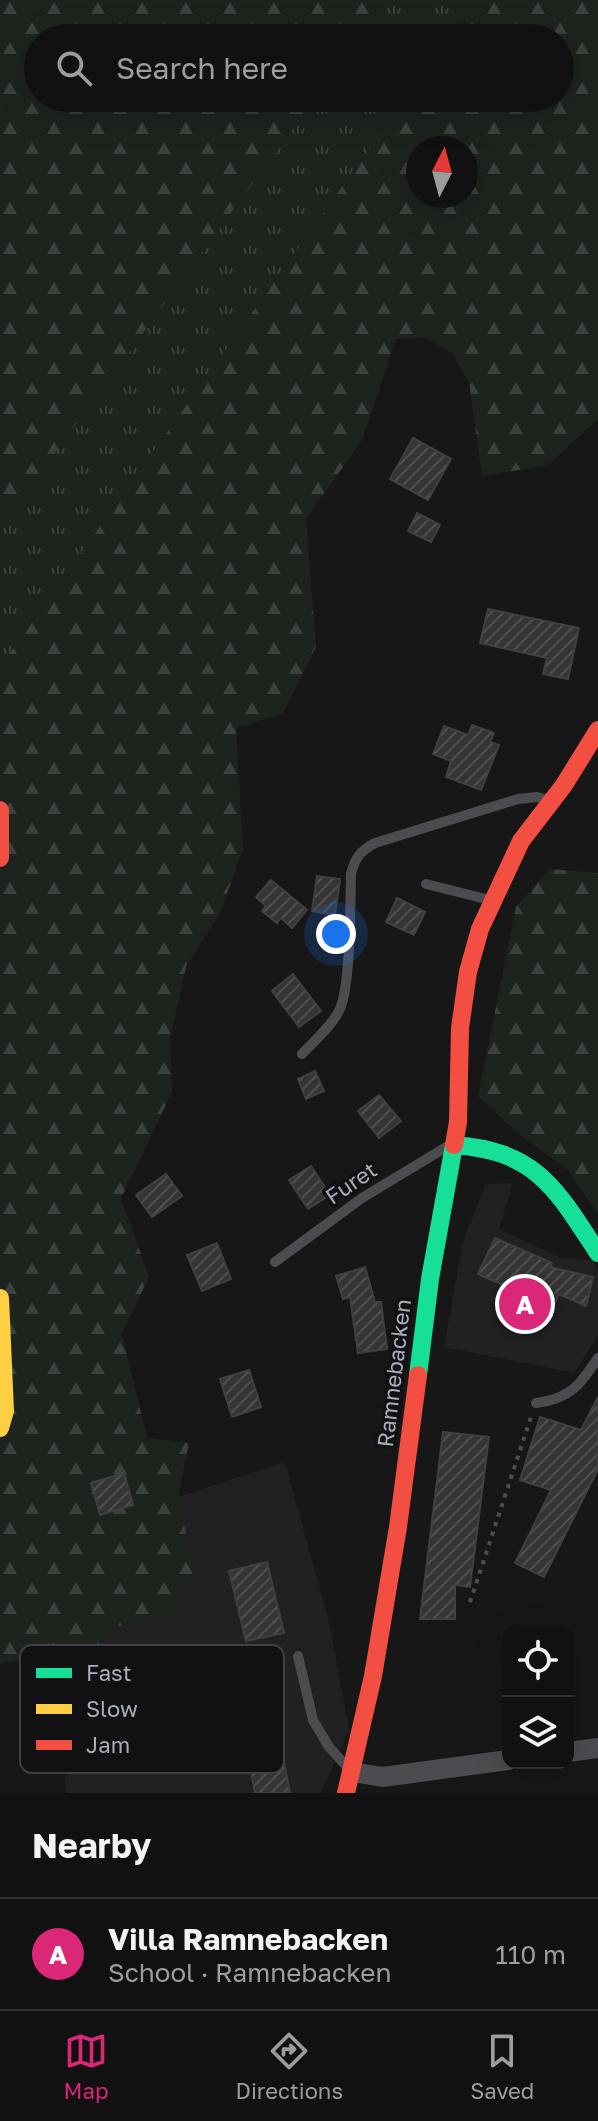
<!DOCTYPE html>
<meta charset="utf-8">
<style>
body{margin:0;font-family:"Golos Text",sans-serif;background:#1a1a1a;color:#f1f3f6}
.controls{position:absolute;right:24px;bottom:24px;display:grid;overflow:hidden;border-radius:16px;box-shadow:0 8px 32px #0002}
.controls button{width:72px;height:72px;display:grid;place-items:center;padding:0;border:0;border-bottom:2px solid #303131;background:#111;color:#f1f3f6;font:40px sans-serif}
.compass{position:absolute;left:406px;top:136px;width:72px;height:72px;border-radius:50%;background:#111;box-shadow:0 8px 32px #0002;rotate:6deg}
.you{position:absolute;left:336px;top:934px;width:28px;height:28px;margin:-20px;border:6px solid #fff;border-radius:50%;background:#1a73e8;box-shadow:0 0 0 12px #1a73e833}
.badge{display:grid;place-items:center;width:52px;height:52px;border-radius:50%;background:#db2777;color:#fff;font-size:26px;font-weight:700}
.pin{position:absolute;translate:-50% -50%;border:4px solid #fff;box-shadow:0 2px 8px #0006}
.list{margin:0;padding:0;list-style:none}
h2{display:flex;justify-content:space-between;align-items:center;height:104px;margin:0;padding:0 32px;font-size:34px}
h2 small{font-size:26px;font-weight:400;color:#9c9d9f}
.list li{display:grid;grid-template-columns:52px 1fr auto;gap:24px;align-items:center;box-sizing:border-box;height:112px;padding:0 32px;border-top:2px solid #303131}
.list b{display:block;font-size:30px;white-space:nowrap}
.list p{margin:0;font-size:26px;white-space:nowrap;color:#9c9d9f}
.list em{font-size:26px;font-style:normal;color:#9c9d9f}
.icon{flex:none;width:44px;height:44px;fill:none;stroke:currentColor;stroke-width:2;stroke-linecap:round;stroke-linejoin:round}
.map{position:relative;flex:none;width:598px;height:1793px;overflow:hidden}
.search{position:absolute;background:#111;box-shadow:0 8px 32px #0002;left:24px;right:24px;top:24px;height:88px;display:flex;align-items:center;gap:20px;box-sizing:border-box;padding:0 28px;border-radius:44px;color:#9c9d9f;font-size:30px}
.sheet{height:216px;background:#111}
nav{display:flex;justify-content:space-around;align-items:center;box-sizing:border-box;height:112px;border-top:2px solid #303131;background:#111;font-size:22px;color:#9c9d9f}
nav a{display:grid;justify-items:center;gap:4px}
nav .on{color:#db2777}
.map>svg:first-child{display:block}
.built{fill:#212123}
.grass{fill:url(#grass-tufts)}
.forest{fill:url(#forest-firs);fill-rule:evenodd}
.building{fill:url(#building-hatch);stroke:#3f4043;stroke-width:2}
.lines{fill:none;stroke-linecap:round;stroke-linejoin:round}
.path{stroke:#4d4e52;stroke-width:4;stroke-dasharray:4 6;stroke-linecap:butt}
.lane{stroke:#4b4c50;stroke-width:10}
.street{stroke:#4b4c50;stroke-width:20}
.fast{stroke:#16e098;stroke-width:18}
.slow{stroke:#ffcf43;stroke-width:18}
.jam{stroke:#f24e42;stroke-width:18}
.labels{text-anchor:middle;stroke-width:7;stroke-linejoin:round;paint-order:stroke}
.street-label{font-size:22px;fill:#a8adb8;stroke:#111113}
.key{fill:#111113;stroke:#3e4045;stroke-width:2}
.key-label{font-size:22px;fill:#a8adb8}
</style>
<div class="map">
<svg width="598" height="1793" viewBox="0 0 598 1793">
<defs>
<pattern id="grass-tufts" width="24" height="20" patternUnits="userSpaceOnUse" patternTransform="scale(2)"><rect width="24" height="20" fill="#1d241e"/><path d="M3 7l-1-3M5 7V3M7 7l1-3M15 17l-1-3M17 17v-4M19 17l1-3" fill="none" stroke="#3b413d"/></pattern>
<pattern id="forest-firs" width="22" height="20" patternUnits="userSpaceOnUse" patternTransform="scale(2)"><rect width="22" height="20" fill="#1d241e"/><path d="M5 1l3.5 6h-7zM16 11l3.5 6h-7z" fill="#3b413d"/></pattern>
<pattern id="building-hatch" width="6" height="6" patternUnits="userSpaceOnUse" patternTransform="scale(2)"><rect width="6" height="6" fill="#353536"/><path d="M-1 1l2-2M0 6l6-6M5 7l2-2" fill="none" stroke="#4f5051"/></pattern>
</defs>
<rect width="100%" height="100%" fill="#171717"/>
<path class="built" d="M513,1183L499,1229L561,1258L592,1260L598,1271V1336L574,1373L444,1347L463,1241L486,1184Z
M285,1462L330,1626L349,1730L321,1793H66L64,1760L99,1744L90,1660L114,1627L174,1613L194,1569L178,1497Z"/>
<path class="grass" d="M387,0H477L449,38H359Z
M315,98H405L0,667V528Z"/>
<path class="forest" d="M0,0H387L359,38H38V98H315L0,528Z
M477,0H598V419L548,465L482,476L469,382L453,354L424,337L396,339L362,440L306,519L316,647L282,714L236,728L243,850L220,913L186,967L170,1038L172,1092L121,1198L149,1277L122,1334L147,1438L189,1443L178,1497L194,1569L174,1614L114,1627L90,1660L41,1657L0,1663V667L405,98H560V38H449ZM418,148H466V196H418Z
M550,869L598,873V1214L568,1170L520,1135L478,1096L516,907Z"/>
<path class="building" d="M413,438L451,459L428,500L390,479Z
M417,513L440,525L431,542L408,531Z
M488,609L579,628L568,679L543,674L547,658L480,643Z
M472,725L494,733L490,742L499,745L481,790L446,777L451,761L433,754L444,726L468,735Z
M317,876L340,879L335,915L312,911Z
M271,880L307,910L292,928L281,918L277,923L262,911L266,906L256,897Z
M397,898L425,912L414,935L386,922Z
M293,974L321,1011L299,1027L272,991Z
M315,1071L324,1091L306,1099L298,1079Z
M379,1095L401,1121L379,1138L358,1111Z
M311,1166L330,1195L308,1209L289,1180Z
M166,1174L182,1196L152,1217L136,1195Z
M495,1238L552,1263L550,1267L593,1277L586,1306L559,1294L553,1307L478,1274Z
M217,1243L231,1279L202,1291L187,1255Z
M365,1267L375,1302H381L387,1349L358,1353L350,1297L343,1299L336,1276Z
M249,1370L261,1407L232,1417L220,1379Z
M598,1397V1469L544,1577L515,1563L551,1490L520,1480L540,1417L581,1430Z
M443,1432L489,1437L470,1587L455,1585V1619H420Z
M124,1473L133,1505L100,1515L91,1483Z
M267,1562L284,1633L246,1641L229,1571Z
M279,1738L290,1793H255L246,1744Z"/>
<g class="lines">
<path class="path" d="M470,1602L531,1417"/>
<path class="lane" d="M426,884L490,900
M302,1054C315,1040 330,1028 339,1011C351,988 350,904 351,874C355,858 360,851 375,843L518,799L537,797L549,800
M275,1262L362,1198L448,1146
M536,1403C570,1399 580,1385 598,1358
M298,1656L313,1720L329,1747L349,1769"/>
<path class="street" d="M568,1752L598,1748
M352,1772L383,1777L508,1760"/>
<path class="fast" d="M418,1375L430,1279L454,1145C537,1151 556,1189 598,1253"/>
<path class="slow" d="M0,1298L5,1411L0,1428"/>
<path class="jam" d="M0,810V858
M454,1145L458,1122L460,1028L468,972L480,929L521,841L564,785L598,730
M346,1793L373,1676L398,1527L418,1375"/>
</g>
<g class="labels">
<g class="street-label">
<text transform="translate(351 1183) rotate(-34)" y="8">Furet</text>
<text transform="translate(394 1373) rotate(-83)" y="8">Ramnebacken</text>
</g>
</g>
<rect x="20" y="1645" width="264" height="128" rx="12" class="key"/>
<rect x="36" y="1668" width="36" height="10" fill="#16e098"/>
<rect x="36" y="1704" width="36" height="10" fill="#ffcf43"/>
<rect x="36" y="1740" width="36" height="10" fill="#f24e42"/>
<g class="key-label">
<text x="86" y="1681">Fast</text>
<text x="86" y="1717">Slow</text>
<text x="86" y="1753">Jam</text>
</g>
</svg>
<div class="controls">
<button><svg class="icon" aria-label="locate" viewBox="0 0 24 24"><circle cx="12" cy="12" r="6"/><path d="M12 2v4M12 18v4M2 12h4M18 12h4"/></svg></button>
<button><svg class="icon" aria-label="layers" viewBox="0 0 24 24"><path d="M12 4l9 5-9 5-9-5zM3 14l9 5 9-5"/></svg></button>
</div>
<svg class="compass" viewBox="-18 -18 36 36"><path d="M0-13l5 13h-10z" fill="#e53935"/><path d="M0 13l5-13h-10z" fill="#9c9d9f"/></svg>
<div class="you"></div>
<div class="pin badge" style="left:525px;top:1304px">A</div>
<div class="search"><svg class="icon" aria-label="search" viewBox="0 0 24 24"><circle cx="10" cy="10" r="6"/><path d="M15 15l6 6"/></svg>Search here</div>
</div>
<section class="sheet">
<h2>Nearby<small></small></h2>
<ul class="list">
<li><span class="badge">A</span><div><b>Villa Ramnebacken</b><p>School · Ramnebacken</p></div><em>110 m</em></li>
</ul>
</section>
<nav>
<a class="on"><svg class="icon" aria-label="map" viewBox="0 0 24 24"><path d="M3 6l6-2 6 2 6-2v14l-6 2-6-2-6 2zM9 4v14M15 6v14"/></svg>Map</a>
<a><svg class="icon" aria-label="directions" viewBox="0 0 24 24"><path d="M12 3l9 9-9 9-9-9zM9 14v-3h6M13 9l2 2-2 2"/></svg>Directions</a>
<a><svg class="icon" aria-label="saved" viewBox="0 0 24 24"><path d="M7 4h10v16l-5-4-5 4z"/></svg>Saved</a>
</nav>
